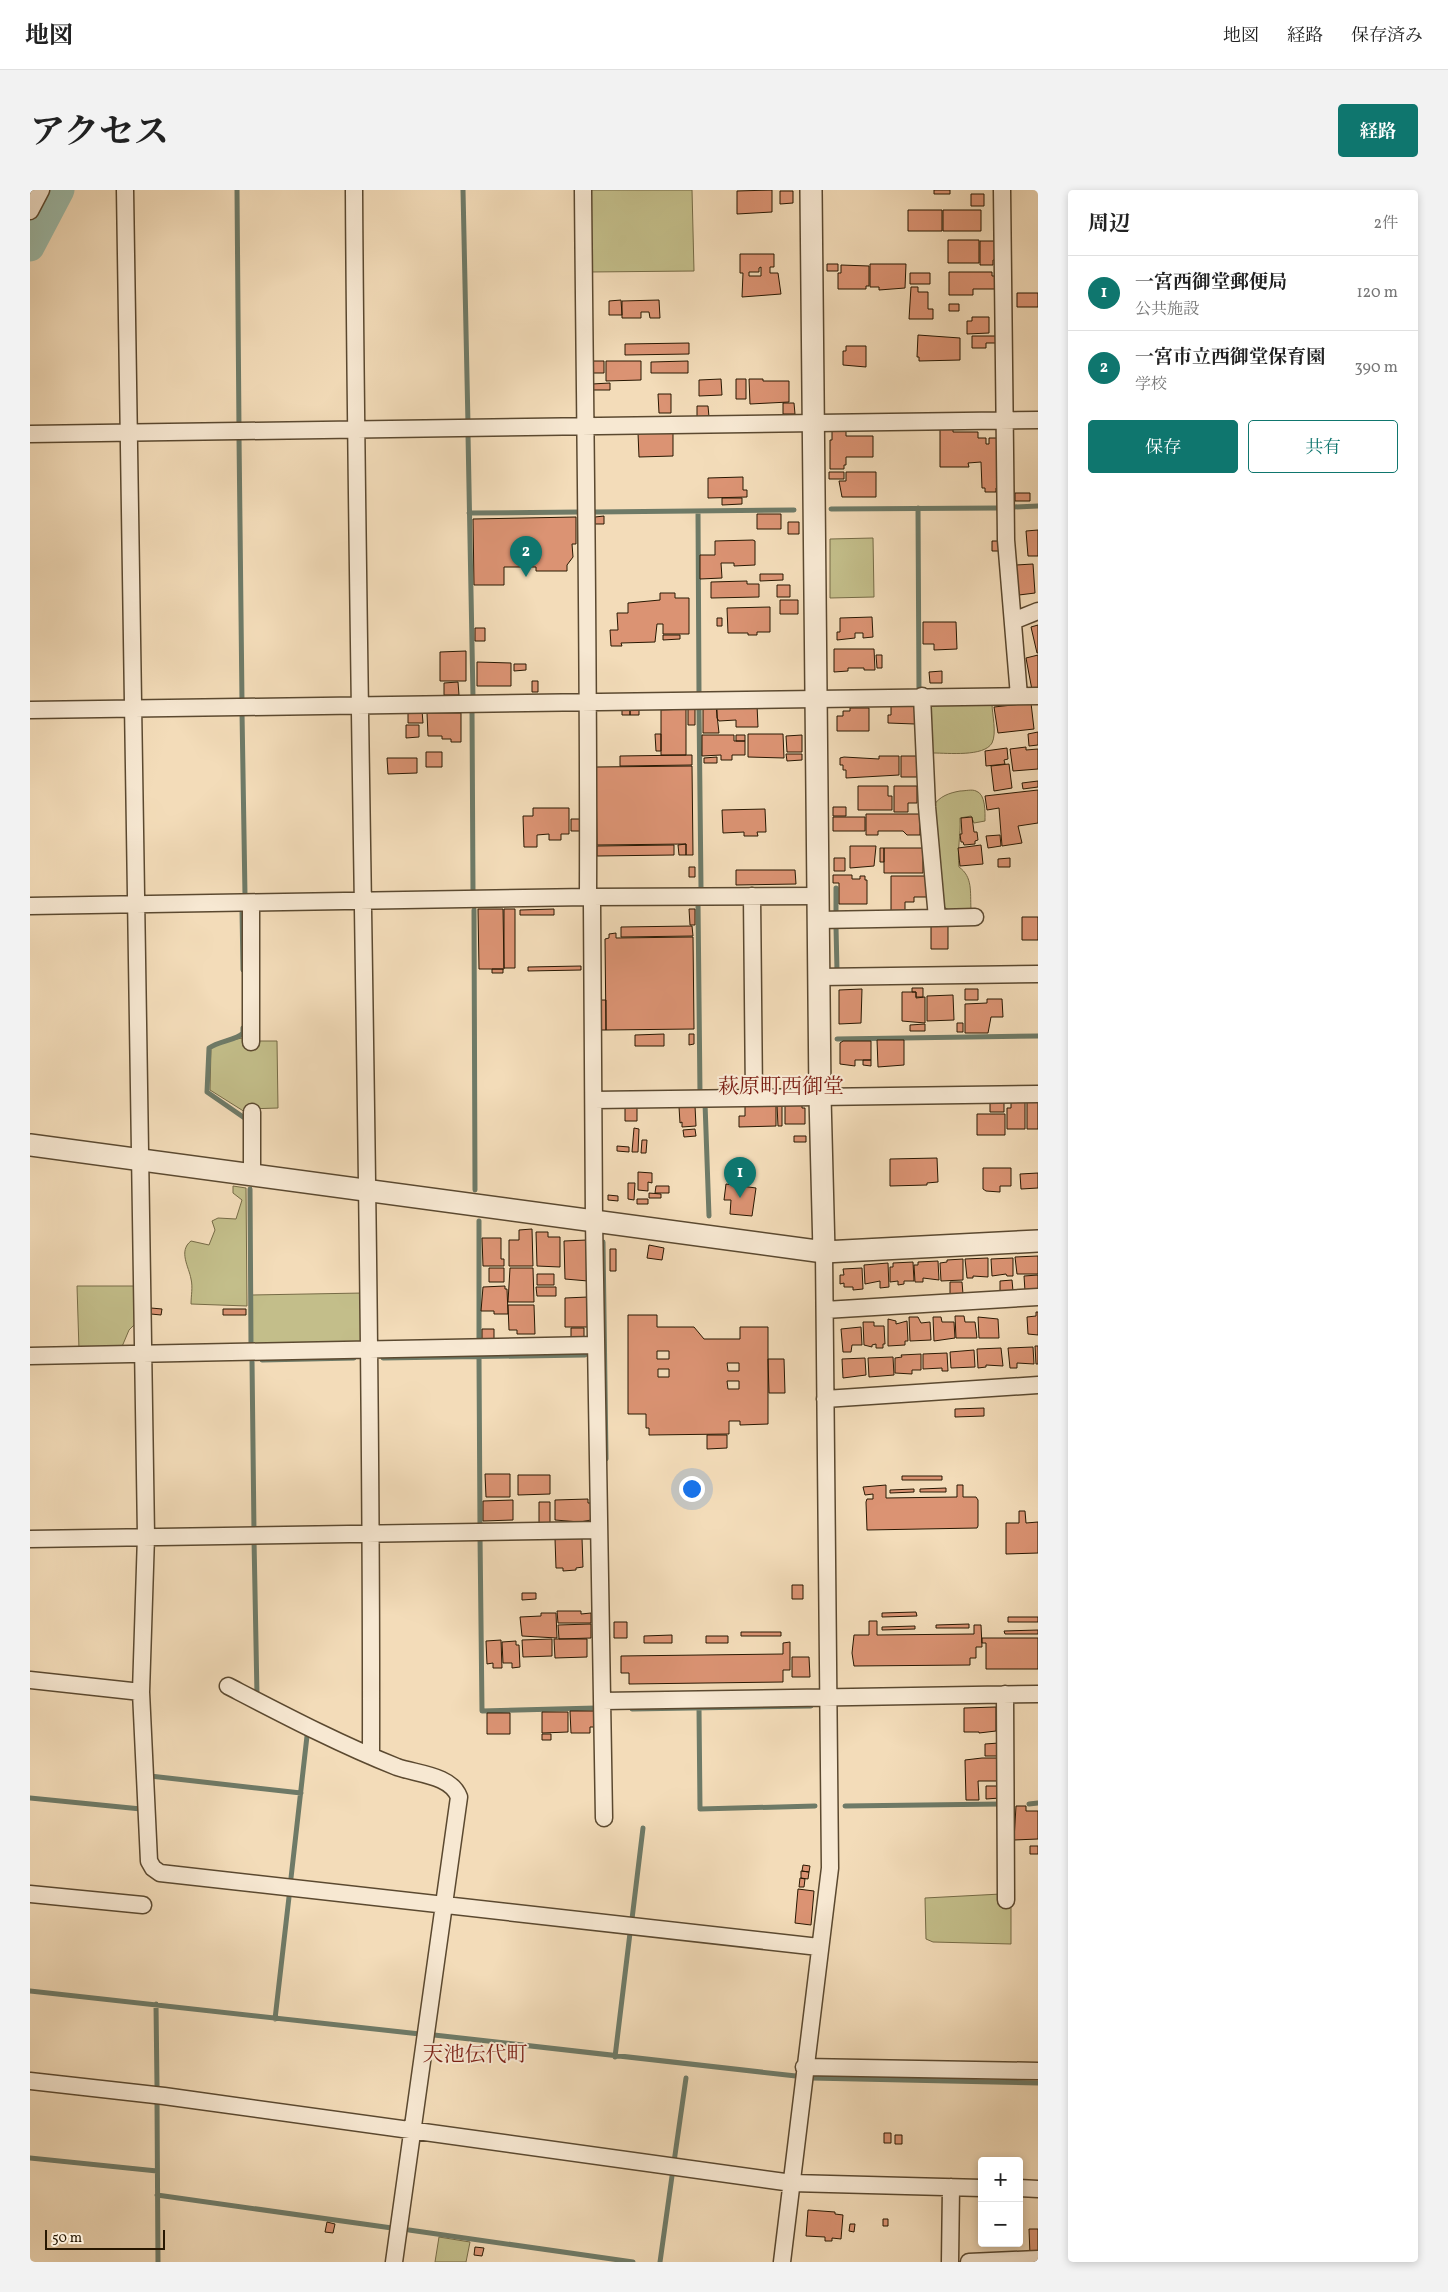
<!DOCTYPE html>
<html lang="ja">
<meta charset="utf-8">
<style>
body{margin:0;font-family:Vollkorn,"Noto Serif JP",serif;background:#f2f2f2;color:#222}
.controls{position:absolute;right:15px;bottom:15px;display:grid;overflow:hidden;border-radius:5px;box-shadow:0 2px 8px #0003}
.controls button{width:45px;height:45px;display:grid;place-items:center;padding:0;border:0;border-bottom:1px solid #e0e0e0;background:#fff;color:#222;font:25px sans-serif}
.scale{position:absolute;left:15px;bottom:12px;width:120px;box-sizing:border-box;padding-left:5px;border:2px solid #281802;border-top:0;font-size:14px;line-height:18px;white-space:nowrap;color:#281802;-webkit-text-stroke:4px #f7e8d2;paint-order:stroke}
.you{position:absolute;left:661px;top:1298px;width:18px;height:18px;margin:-12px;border:4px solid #fff;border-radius:50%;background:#1a73e8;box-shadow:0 0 0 8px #1a73e833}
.badge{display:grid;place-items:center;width:32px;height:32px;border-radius:50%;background:#0f766e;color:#fff;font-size:16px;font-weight:700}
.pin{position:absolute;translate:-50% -41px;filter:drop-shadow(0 1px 2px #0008)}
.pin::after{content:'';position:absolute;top:26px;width:18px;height:15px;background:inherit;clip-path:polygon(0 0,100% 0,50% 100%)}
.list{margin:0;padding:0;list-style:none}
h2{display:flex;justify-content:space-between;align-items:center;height:65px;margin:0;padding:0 20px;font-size:21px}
h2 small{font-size:16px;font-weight:400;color:#767676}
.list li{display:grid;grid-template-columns:32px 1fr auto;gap:15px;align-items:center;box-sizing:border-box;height:75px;padding:0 20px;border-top:1px solid #e0e0e0}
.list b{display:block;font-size:19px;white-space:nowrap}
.list p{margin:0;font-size:16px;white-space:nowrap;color:#767676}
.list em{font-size:16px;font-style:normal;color:#767676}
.actions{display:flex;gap:10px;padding:15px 20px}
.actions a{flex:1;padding:11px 0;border:1px solid #0f766e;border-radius:5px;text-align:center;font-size:18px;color:#0f766e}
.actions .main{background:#0f766e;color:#fff}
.map{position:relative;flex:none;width:1008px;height:2072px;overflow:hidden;border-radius:5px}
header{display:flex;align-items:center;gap:30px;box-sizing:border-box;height:70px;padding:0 25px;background:#fff;border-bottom:1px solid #e0e0e0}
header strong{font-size:24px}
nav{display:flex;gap:28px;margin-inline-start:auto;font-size:18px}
.intro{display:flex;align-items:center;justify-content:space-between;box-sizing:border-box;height:120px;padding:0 30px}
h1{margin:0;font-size:35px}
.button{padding:12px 22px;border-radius:5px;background:#0f766e;color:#fff;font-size:18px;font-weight:700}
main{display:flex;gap:30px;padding:0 30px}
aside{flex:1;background:#fff;border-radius:5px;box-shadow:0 2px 8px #0003}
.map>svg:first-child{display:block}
.green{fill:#c3be8a;stroke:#766b46}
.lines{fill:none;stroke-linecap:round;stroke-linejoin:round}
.stream{stroke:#6e7a67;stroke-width:5}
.river{stroke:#9dbcaa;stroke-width:29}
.building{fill:#db9373;stroke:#281802;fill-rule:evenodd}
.minor-casing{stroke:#5b4930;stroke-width:19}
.tertiary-casing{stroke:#5b4930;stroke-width:24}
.minor{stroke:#f7e8d2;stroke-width:16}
.tertiary{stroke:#f7e8d2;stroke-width:21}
.labels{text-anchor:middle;stroke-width:4;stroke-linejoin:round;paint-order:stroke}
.quarter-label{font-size:21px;fill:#7a1f14;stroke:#f7e8d2}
</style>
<header>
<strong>地図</strong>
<nav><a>地図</a><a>経路</a><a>保存済み</a></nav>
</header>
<div class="intro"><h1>アクセス</h1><a class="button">経路</a></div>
<main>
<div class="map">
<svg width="1008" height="2072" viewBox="0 0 1008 2072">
<rect width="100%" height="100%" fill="#f3dcb9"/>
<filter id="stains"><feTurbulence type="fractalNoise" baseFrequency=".004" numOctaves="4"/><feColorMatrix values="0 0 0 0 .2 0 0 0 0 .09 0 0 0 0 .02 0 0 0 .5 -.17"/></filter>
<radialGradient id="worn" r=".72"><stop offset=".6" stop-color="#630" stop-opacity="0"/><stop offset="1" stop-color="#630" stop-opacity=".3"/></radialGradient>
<path class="green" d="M558,0H662L664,81L559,82Z
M843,348L844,407L800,408V349Z
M900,514H962C962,524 967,543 962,553C954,567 918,563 903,563L901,559Z
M930,601C935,601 942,599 946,601C956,604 955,623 955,631L944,633L941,626L930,628C931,645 927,659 929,677C943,687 940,702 941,719C931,725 918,722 911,714L903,616C910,606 919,603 930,601Z
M212,848L227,851H247L248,918L217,919L215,922L180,900L181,858L188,853Z
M203,996L216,998L217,1116L161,1114C161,1106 163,1097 161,1089C159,1077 148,1061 161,1051L179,1055L185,1040L182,1031L188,1028L206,1029L212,1010L203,1003Z
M47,1096H104L105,1134L99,1140L91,1159L49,1160Z
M333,1103L334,1151L328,1155H222V1105Z
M971,1704L972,1717H981V1754L903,1752L896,1749L895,1708Z
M409,2047L440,2052L436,2072H405Z"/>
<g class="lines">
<path class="stream" d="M207,0L209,238
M433,0L438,234
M438,244L443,507
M209,246L212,512
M983,317L1008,316
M888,318L889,502
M801,319L969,318
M668,321L669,504
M565,322L764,320
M439,323L549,322
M669,517L671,698
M442,519L443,702
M212,522L215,705
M806,698V725
M668,713L670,904
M212,720L213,780
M444,720L445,1000
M806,737L807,781
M213,838V843C207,850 189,851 179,858L177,902L216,929V933
M807,849L1008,846
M675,913L679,1026
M220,999L221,1155
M573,1052L576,1269
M449,1152V1031
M449,1167L450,1336
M353,1168L555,1165
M222,1170L224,1342
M232,1170L324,1168
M450,1346L452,1521L566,1518
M224,1349L227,1506
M669,1518L670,1619L785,1616
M602,1519L781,1516
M120,1586L271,1603
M0,1608L111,1619
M999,1614L1008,1613
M815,1616L971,1614
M261,1688L277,1546
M602,1729L613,1638
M0,1801L390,1844
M126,1814L127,1896
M245,1829L259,1707
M404,1845L766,1886
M585,1867L600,1743
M781,1888L1008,1893
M127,1912L128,2072
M0,1968L127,1981
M644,1972L656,1888
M127,2005L362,2038
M379,2040L603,2072
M630,2072L642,1986"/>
<path class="river" d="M0,57L30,0"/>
</g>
<path class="building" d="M742,0V22L707,24V1Z
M904,0H920V4H904Z
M750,1H763V13L750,14Z
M941,4H954V16H941Z
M878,20H912V41H878Z
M913,20H951V41H913Z
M918,50H949V73H918Z
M950,51H965V70H963V75H950Z
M710,64H744V77H740V83H748L751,104L712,107L713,83H710ZM731,77V86H719V82H729V78Z
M797,74H808V81H797Z
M840,74H876L875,98L849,100V97H840Z
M811,75L839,76V96H836V99H808V83H811Z
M919,82H962V86H966V99H943V105H919Z
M880,83H900V94H880Z
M881,97H888V102H898V119H903V129H879Z
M987,103H1008V117H987Z
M591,110L592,125H579V111Z
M629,110L630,128H620L619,122H611V128H592V111Z
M919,114H929V121H919Z
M942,127H959V143L937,144V131H942Z
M888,145L930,148V170L889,171V167H887Z
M942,146H966V153H956V158H942Z
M659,153V164L595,165V154Z
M816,156H836V177L813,175V161H816Z
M561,171H574V183H561Z
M576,171H611V190L576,191Z
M658,171V183H621V172Z
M691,189L692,205L669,206V190Z
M706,189H716V209H706Z
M719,189H733V191H759V212L720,214Z
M580,193V200H562V194Z
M628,204H641V223H629Z
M753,213H764L765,224H753Z
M667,216H678L679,227H667Z
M923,237V242H948V248H956V254H959V248H967L969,298H966V302H955V298H952L951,272L938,273L939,277H910V238Z
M816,238V246H843V267H816V275H814V279H800V250H802V241Z
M643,242V266L609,267L608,243Z
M799,282H814V289H799Z
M816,282H846V307H812L809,291H816Z
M713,287V300H717V307L678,308V288Z
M985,303H1000V311H985Z
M692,308H712V314L692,315Z
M727,324H751V339H727Z
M574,326V334H565V327Z
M546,327V354H542L543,367L537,375V381H506V377H474V395H444L443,329Z
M758,332H769V344H758Z
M1008,340V366H998L996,341Z
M723,350L725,351V375L704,376V373H691L692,388L670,389V365H685V351Z
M962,351H970V361H962Z
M1003,374L1005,403L989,405L986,375Z
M730,384H753V390L730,391Z
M717,391V394H729V407L681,408V392Z
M747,395H760V407H747Z
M630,403H645V408H659V444H633V434H627L625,452L591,453L592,456H581L580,440H588L587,423H598V413L630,410Z
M750,410H768V424H750Z
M740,417V442H727V445H718V443H698L697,418Z
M842,427L843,447L833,448V443H825V448L807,450V442H810V428Z
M687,428H692V436H687Z
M893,432H926L927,459L904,460V454H893Z
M1008,435V463H1007L1001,437Z
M445,438H455V451H445Z
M633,445H650V449L633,450Z
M804,459H844L845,480H834V478H818V481L804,482Z
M436,461V491H410V462Z
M846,465H852V478H847Z
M1008,465V498L1002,500L996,468Z
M447,472L481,473V496H447Z
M484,474H496V480L484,481Z
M912,481V493H900L899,482Z
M502,491H508V502H502Z
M428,492L429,505H414V493Z
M861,513H885V534L858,533V525H861Z
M1001,513L1004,539L968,543L964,517Z
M727,515L728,537H706V530L689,531L687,528V516Z
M658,516H665V535H658Z
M673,516H686L689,543H673Z
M820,518H839V541H807V526H813V521H820Z
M592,519H600V525H592Z
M600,519H609V525H600Z
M656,519V565H631V520Z
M392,520L393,533H378V521Z
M397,523H431V552H421V549H412V546H398Z
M376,535H389V547L376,548Z
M1008,542V555L999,556L998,544Z
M625,544H631V561H626Z
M718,544H753L754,568L718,567Z
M672,545H704V551H715V565H702V570H691V565L672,566Z
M706,545H715V551H706Z
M772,545V562H757L756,546Z
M996,557V560L1008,559V579L983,581L980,559Z
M977,558L978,569L974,570L975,574L956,576L955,561Z
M396,562H412V577H396Z
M756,564H772V570L757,571Z
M662,565V575L590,576V566Z
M849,566H869V585L816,588V580H813V575H810V568L814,567L849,569Z
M871,566H887V587H871Z
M687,567V573H674V568Z
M357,568H387V583L358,584Z
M979,574L982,598L964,601L961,576Z
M662,576L663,665H656V654L567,655L566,577Z
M1008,591V597L993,599L992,593Z
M828,596H858V606H862V620H828Z
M864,596H887V613H878V622H864Z
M1008,600V633L988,636L992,653L972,656L969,618L957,620L955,606Z
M803,617H816V626H803Z
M503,618H539V644H531V650H519V644L507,645V657H494L493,626H503Z
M735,619L736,642H727L728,646H714V642L693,643L692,620Z
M836,624H890V645H877L873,641H848V645H836Z
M803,627H835V641H803Z
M942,627L944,642H947L948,650L945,651V654L934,655L933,652H931L930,644H932L931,628Z
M541,629H551V641H541Z
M970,645L971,656L958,658L956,646Z
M656,654V665H649L648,655Z
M644,655V665L567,666V656Z
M951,655L953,674L930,676L928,658Z
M820,656H846L844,676L820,678Z
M850,658H854V672H850Z
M854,658H893V683H854Z
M804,668H815V681H804Z
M980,668V677H968V669Z
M659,677H665V687H659Z
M706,680H765L766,694L706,695Z
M803,685H822V689H830V686H835V690H837V714H809V693H803Z
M861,686H897V707H884V712H875V723H861Z
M448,719H473L474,779H449Z
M474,719H485V778H474Z
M524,719V725H490V720Z
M659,719H665V735H660Z
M992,727H1008V750H992Z
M901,735H918V759H901Z
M662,736L663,746L591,747V737Z
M586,743V748L663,747L664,839L576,840L575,749L579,748V744Z
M551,776V780L498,781V777Z
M462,779H473V783H462Z
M882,798H893V807H886V802H882Z
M832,799L831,833L809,834V800Z
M935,799H948V810H935Z
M872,802H886V808L895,807V833L872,831Z
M923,805L924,830L897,831V806Z
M957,809H972L973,827H961L958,843H935V814L957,813Z
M569,810H576V840H569Z
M927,833H933V842H927Z
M895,834V841H880V835Z
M634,844V856H605V845Z
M659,844H664V854L659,855Z
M847,850H874V875L848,877Z
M813,851H841V870H825V876L810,874V853Z
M833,870H841V876L833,875Z
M960,910H974V922H960Z
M981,911H995V939H977V918H981Z
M997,911H1008V939H997Z
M772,913V918H775V934H755V914Z
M746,914V936L709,937V926H715V915Z
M595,915H607V931H595Z
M747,915H752V936H748Z
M665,916L666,936L652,937V932L650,933L649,917Z
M947,924H975V945H947Z
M604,938L609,939L608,962H602Z
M665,939L666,946L654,947L653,940Z
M764,946H776V952H764Z
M612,950H617L616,963H611Z
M587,956L599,957V962L587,961Z
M907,968L908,992L897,993V995L860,996V969Z
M953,978H981V996H970V1002L956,1001L953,999Z
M608,982L622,983V993L618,992V1001L608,1000Z
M1008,983V998L991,999L990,984Z
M598,993H605L604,1010L598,1009Z
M696,994L726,998L722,1026L700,1024L701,1010H694Z
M626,996H639V1003H625Z
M619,1003L631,1004V1008H619Z
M578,1005L588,1006V1011L578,1010Z
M607,1009H618V1014H607Z
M502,1039L503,1076H479V1050H489V1040Z
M506,1042H518V1047H530V1077L507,1076Z
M452,1048H471V1069H474V1076H453Z
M557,1050L558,1091L535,1089L534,1051Z
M619,1055L634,1058L632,1070L617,1068Z
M580,1059H586V1081H580Z
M1008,1066V1084H987L985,1067Z
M958,1068V1087L943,1086V1088H937L935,1069Z
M983,1068V1086H977L976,1084L962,1086L961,1069Z
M933,1069V1090L911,1091L910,1073L917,1072V1070Z
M908,1071L909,1090L893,1088V1092H885L884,1075H888V1072Z
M883,1072L884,1091H874V1094L868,1095V1091L860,1092V1077H863V1073Z
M858,1073L859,1097L850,1098V1091L835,1094L834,1075Z
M459,1078H474V1092H459Z
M480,1078H503L504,1112H478Z
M832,1078L833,1099L823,1100V1097H814V1093L810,1094V1085H814L813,1079Z
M507,1084H524V1095H507Z
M1008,1085V1100L995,1101L994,1086Z
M982,1090L983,1101H970V1091Z
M920,1092H932L933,1104L920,1105Z
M475,1096V1099H477L478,1124H464V1121H451L453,1097Z
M506,1097H526V1106H507Z
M558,1107V1137H535V1108Z
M478,1115H504L505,1144H487V1140H479Z
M121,1118L132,1119L131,1125L121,1124Z
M193,1119H216V1125H193Z
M1006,1122H1008V1145L998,1144L997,1127L1006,1126Z
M598,1125H627V1137H664L674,1149H710V1137H738V1234L710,1235V1231H699V1244L619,1245V1238H616V1224H598ZM627,1161H639V1169H627ZM697,1173H709V1181H698ZM628,1179H639V1187H628ZM697,1191H709V1199H698Z
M925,1126H934L935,1132H945L947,1148H926Z
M879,1127H888L891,1133L900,1132L901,1150L880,1151Z
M903,1127H911L912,1132H924L925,1148L904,1151Z
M948,1127L968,1129L969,1148H949Z
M858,1129L866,1131V1134L877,1131L878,1151H875V1155L858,1156Z
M833,1132H844V1136H854L855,1154H853V1158H846V1154L842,1155V1157L834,1155Z
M831,1137L832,1155H822L821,1162H813L811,1139Z
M541,1138H554V1148H541Z
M452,1139H464V1149H452Z
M1005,1156H1008V1174H1006Z
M1003,1157L1004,1174L987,1173V1178H980L978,1158Z
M971,1158L973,1176L956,1175V1177L948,1178L947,1159Z
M944,1160L945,1177L921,1178L920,1162Z
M917,1163L918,1181H912V1178L893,1179V1164Z
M891,1164V1180H882V1184L865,1183V1168L872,1167L871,1165Z
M863,1167L864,1185L839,1187L838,1168Z
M835,1168L836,1185L813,1188L812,1169Z
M738,1169H754L755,1203H739Z
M954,1218V1226L925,1227V1219Z
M677,1245H697V1258L677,1259Z
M455,1284H480V1307H456Z
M488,1285H520V1304L488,1305Z
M872,1286H912V1290H872Z
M856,1295V1308L927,1307V1295H933V1307H946L948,1310V1336L947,1338L837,1340L836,1312L837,1309H843V1304L835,1305L833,1297Z
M916,1298V1302H890V1299Z
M884,1299V1302L860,1303V1300Z
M558,1309V1313H561V1330L550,1332L525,1330V1310Z
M483,1310V1330L453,1331V1311Z
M509,1312H520V1333H509Z
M989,1321H995L996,1333L1008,1332V1363L976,1364V1333H989Z
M552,1348L553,1377L546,1378V1380L533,1381V1378H526L525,1349Z
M762,1395H773V1409H762Z
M492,1403H506V1409L492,1410Z
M527,1421H551V1424L561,1423V1433H528Z
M886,1422L887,1426L852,1427V1423Z
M511,1423H526L527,1448L492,1446L490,1427L511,1426Z
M978,1427H1008V1432H978Z
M839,1431H847V1445L944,1444V1435H951L952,1457H946V1468H940V1475L824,1476L822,1463L824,1445H839Z
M584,1432H597V1448H584Z
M561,1434V1448L529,1449L528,1435Z
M939,1434V1438H906V1435Z
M885,1436V1439L852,1440V1437Z
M1008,1440V1444H975L974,1441Z
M711,1442H751V1446H711Z
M642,1445V1453H614V1446Z
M676,1446H698V1453H676Z
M952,1448H1008V1479H956V1453H952Z
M522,1449V1466L493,1467L492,1450Z
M524,1449H557V1467L525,1468Z
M471,1450L472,1478H463V1473L457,1474L456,1451Z
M486,1451V1455H489L490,1477L482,1478V1473H473L472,1452Z
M760,1452V1480H753V1492L599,1494V1483H591V1466L753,1464V1453Z
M762,1467H779L780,1487H762Z
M966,1517V1541L949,1543V1542H934V1518Z
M540,1521H566V1537H560V1543H541Z
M512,1522H538V1542L512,1543Z
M457,1523H480V1544H457Z
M512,1544H521V1550H512Z
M969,1553V1566H955V1554Z
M952,1568H967L970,1591H948L949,1610H936L935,1570Z
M956,1596H970V1608L956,1609Z
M986,1616H996V1621H1008V1649L984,1650Z
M1000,1656H1008V1664H1000Z
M773,1675L780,1676L779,1682L772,1681Z
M771,1681L779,1682L778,1689L771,1688Z
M770,1688L775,1689L774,1697H769Z
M768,1699L784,1701L781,1735L765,1733Z
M854,1943H861V1953H854Z
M865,1945H872V1954H865Z
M778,2020L805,2022V2024L813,2025L811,2049L802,2048V2051H795V2047L776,2046Z
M853,2029H858V2036H853Z
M297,2032L305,2034L303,2043L295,2042Z
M820,2034H825L824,2042L819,2041Z
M999,2039H1008V2065H1000Z
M445,2057L454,2058L452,2066L444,2065Z"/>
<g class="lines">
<defs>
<path id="minor" d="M95,0L116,1346L111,1502L119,1671L123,1678L130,1683L789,1757
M324,0C327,522 342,1044 341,1566
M553,0C555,236 559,471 558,707L562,713L564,1030L574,1628
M972,0L976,350L989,506
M0,21L11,0
M0,244L1008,230
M983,431L1008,421
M0,520L1008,506
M722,706L724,908
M221,713V852
M0,716L558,707L788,706
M907,728L945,727
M788,730L907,728L897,617L892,506
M789,787L1008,784
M564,910L1008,904
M222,985V922
M795,1120L1008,1107
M0,1166L566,1155
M795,1209L1008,1195
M0,1349L569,1340
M0,1490L111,1502
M198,1496C254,1525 309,1554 367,1577C387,1584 421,1585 429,1607L364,2072
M975,1504L976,1710
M572,1511L1008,1504
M0,1704L113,1715
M774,1877L1008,1881
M0,1891L134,1906L762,1993L952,1998
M989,1998L1008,1999
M752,2072L800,1678L794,1062
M920,2072L921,1997
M939,2072L1008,2069"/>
<path id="tertiary" d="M781,0L790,907L794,1062
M0,955L794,1062L1008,1051"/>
</defs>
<use href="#minor" class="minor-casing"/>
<use href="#tertiary" class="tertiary-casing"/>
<use href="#minor" class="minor"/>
<use href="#tertiary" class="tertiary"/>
</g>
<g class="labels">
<g class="quarter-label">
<text x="751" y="903">萩原町西御堂</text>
<text x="445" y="1871">天池伝代町</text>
</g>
</g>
<rect width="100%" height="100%" filter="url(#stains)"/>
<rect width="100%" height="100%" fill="url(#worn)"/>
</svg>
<div class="controls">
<button>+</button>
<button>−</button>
</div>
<div class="scale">50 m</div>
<div class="you"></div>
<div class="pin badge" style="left:710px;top:1008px">1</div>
<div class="pin badge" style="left:496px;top:387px">2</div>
</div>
<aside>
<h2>周辺<small>2件</small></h2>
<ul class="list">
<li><span class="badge">1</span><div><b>一宮西御堂郵便局</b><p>公共施設</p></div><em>120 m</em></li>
<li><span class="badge">2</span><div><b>一宮市立西御堂保育園</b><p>学校</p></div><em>390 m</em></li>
</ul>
<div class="actions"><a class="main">保存</a><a>共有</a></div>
</aside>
</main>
